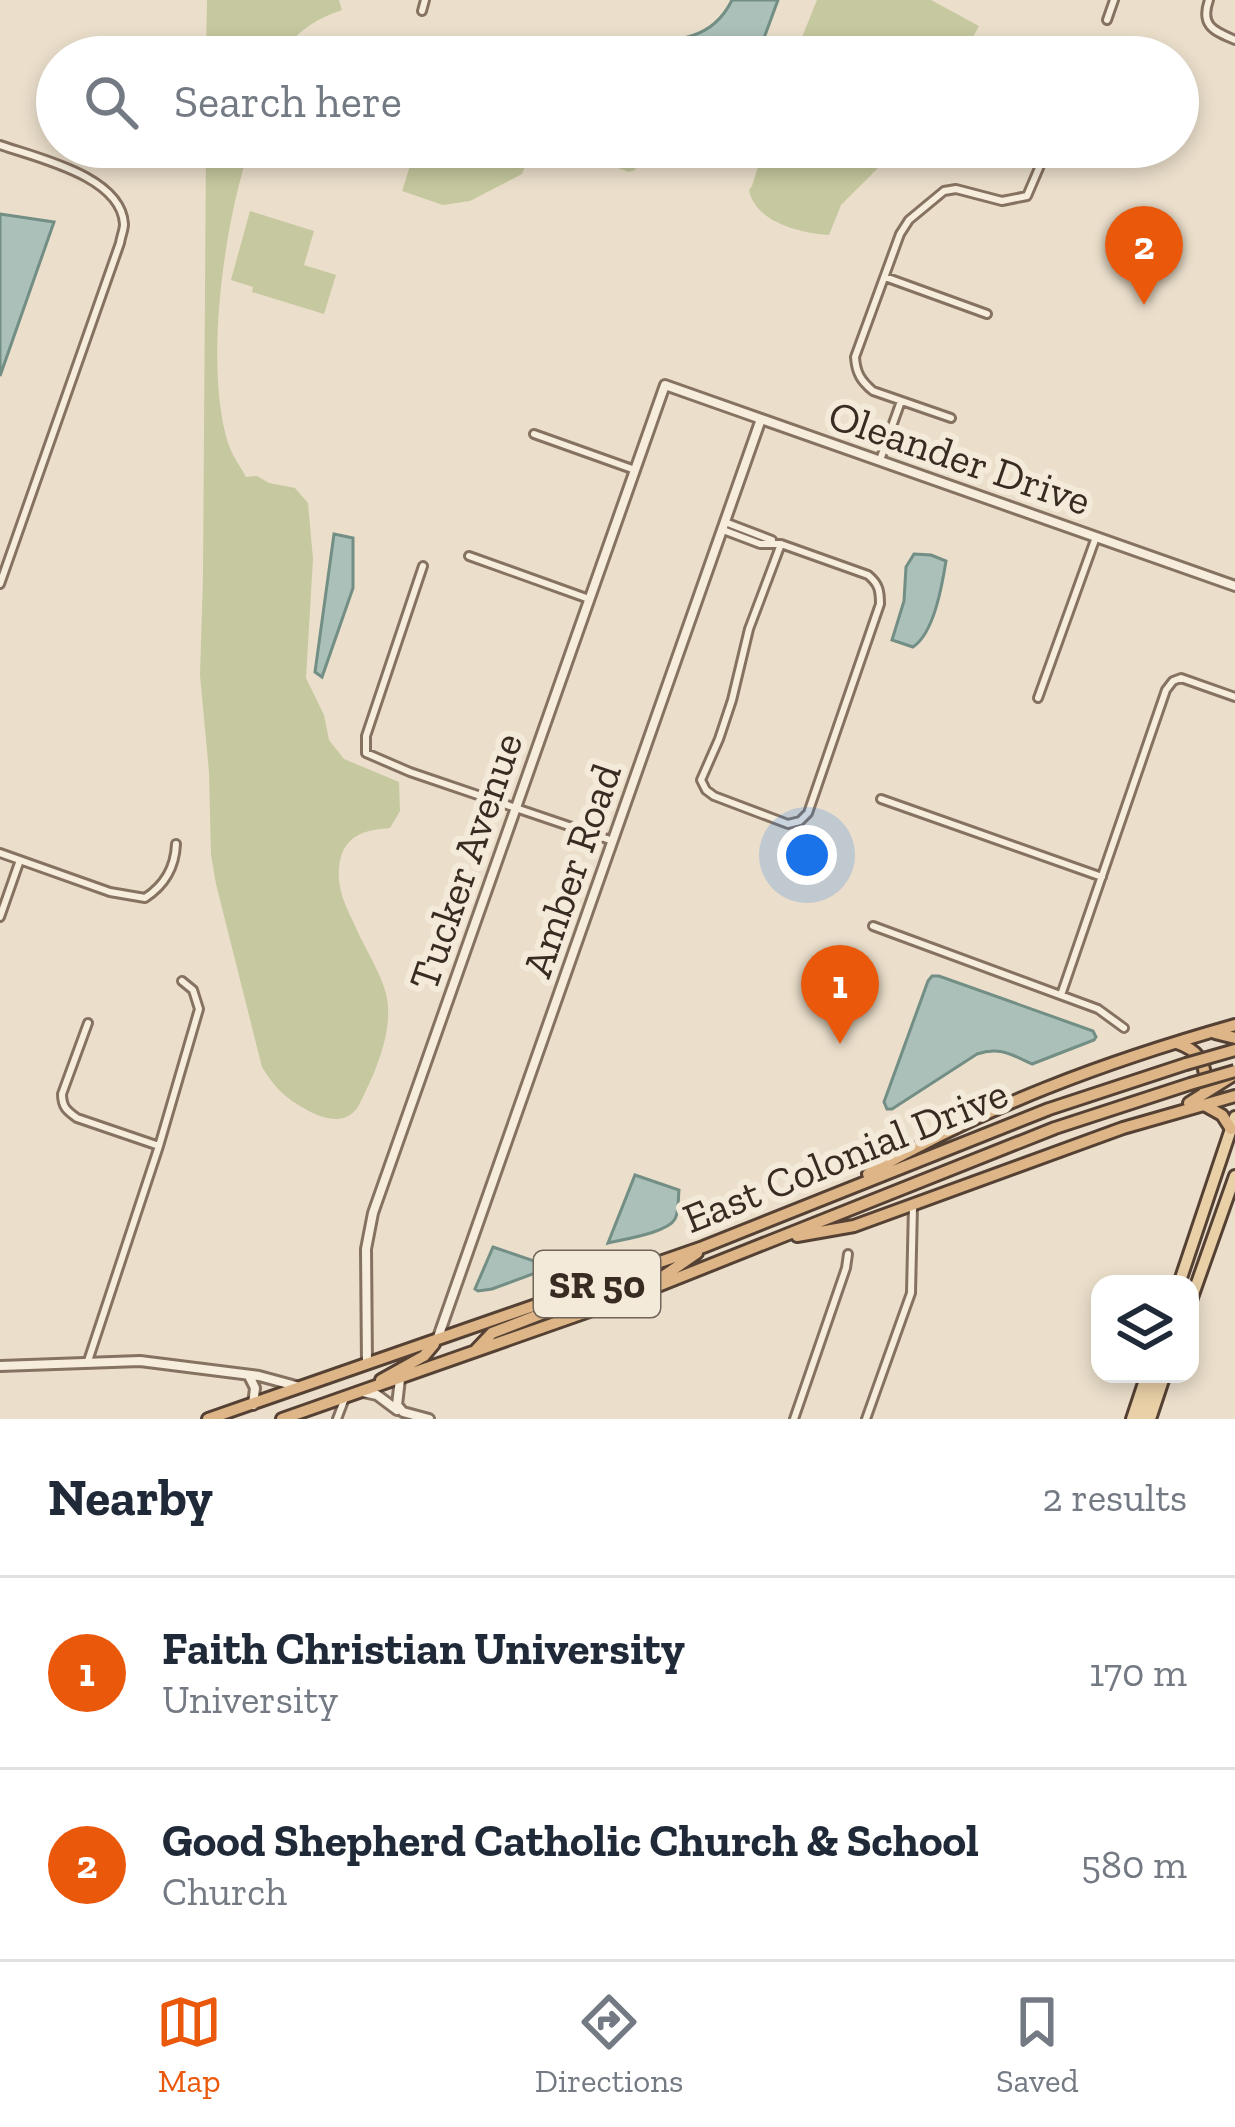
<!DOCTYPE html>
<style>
body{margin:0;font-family:"Zilla Slab",serif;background:#f6f6f7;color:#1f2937}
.controls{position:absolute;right:36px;bottom:36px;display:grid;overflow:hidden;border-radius:24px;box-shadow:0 6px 18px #0003}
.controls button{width:108px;height:108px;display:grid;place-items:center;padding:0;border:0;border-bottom:3px solid #e0e1e3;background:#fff;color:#1f2937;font:60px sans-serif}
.you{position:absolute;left:807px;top:855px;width:42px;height:42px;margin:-30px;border:9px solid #fff;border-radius:50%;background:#1a73e8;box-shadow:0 0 0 18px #1a73e833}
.badge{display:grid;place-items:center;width:78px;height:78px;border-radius:50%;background:#ea580c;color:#fff;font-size:39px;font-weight:700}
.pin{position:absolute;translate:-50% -99px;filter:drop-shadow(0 3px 6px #0008)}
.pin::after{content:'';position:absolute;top:63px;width:42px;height:36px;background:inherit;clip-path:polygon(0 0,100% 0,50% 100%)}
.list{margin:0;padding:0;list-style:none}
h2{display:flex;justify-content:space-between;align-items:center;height:156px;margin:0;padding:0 48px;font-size:51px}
h2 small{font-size:39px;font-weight:400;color:#747a83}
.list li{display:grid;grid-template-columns:78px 1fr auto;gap:36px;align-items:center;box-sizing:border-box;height:192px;padding:0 48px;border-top:3px solid #e0e1e3}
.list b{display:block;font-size:45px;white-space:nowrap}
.list p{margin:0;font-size:39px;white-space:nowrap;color:#747a83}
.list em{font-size:39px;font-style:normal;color:#747a83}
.icon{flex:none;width:66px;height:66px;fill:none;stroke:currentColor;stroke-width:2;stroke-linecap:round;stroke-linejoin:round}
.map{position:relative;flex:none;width:1235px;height:1419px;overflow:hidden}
.search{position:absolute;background:#fff;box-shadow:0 6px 18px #0003;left:36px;right:36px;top:36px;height:132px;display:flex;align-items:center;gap:30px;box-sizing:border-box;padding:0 42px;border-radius:66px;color:#747a83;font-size:45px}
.sheet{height:540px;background:#fff}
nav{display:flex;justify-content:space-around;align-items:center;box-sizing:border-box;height:168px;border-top:3px solid #e0e1e3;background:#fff;font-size:33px;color:#747a83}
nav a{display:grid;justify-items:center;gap:6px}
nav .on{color:#ea580c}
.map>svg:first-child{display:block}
.green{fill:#c6c89f}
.water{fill:#aac0b8;stroke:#728e85;stroke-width:3}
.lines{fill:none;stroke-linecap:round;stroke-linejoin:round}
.minor-casing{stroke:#867260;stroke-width:12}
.tertiary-casing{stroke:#867260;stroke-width:14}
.primary-casing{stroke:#554134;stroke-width:16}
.trunk-casing{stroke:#554134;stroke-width:16}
.minor{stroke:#f6eddd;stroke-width:6}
.tertiary{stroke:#f6eddd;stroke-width:8}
.primary{stroke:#e9d0a7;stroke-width:10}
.trunk{stroke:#ddb586;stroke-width:10}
.trunk-bridge-casing{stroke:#554134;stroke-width:16;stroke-linecap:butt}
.trunk-bridge{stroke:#ddb586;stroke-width:10}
.labels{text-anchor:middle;stroke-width:12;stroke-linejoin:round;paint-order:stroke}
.shield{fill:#f3ead9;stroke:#706459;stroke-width:3}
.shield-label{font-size:39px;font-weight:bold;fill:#382b22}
.street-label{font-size:42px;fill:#382b22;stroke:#f3ead9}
</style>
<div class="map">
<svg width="1235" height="1419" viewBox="0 0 1235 1419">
<rect width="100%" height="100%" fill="#ebdfcb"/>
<path class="green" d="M207,0H339L342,10C313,20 296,32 280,57H206Z
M817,0H931L979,26L962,57H794Z
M206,147H250C224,224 204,365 228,443C232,455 240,466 246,477L257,476L269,483L295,488L308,503L313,559L306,678L324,715L329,740L344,759L399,782L400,811L390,828C363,830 342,836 339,868C337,891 347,908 356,928C365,948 377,967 384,987C397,1023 377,1069 361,1101C350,1126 327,1121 307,1110C286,1099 274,1087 262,1067L216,884L211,855L209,772L200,675L203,576Z
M416,147H533L522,174L470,201L443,205L402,191Z
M560,147H643L635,170L629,172Z
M764,147H899L841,205L829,235C800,233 755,222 749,190L752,186Z
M250,211L314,231L304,265L336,275L324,314L252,292L253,287L231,280Z"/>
<path class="water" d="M732,0H778L757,57H624L631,41C672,41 711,43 732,0Z
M0,214L54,222L0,376Z
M334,534L353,538V588L322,677L315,672Z
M914,554L931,555L946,561C942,586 934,633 913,647L892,640L904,601L906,567Z
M932,976H939L1093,1031L1096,1037L1094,1040L1032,1064C1012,1055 1000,1046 977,1054L892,1109H887L884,1102L928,981Z
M635,1175L679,1190C678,1198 679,1212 675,1219C667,1233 624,1239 608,1243Z
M493,1247L546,1265V1269L492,1289L478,1291L475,1289Z"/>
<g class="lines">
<defs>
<path id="minor" d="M1209,0C1200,25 1213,31 1235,40
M422,11L425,0
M1107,20L1114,0
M0,145C37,158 121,176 124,224C124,230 121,236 120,243L0,584
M885,277L987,314
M951,418L873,391C861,381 856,373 855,357L900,234L909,220L944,191L956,189L1002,201L1027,196L1048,147
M534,434L635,470
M880,460L901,401
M725,522L772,540
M723,530L760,544H781
M781,544L868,575C879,584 880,591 880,604L808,813L800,821L788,824L714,796L706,790L701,780L719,739L732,700L749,629Z
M469,556L589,599
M423,566L366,736V753L410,772L613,841
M1038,698L1096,537
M881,799L1102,877
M0,853L110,892L145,898C165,885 175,868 176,844
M0,917L20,860
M873,926L1098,1009L1124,1028
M1061,995L1166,690L1173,681L1181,678L1235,697
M88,1023L62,1094C62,1107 67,1111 77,1118L159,1146
M88,1361L159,1146L199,1009L193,990L182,981
M337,1419L345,1398
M794,1419L846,1268L848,1254
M866,1419L911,1293L913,1206"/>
<path id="tertiary" d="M437,1340L761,419
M367,1364L366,1249L373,1213L665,385L1235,586
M0,1366L140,1361L259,1376L296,1386
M249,1376L255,1388L253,1405
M400,1379L397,1405L403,1412L429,1419
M363,1392L377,1395L397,1410"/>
<path id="primary" d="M1179,1284L1235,1117
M1190,1303L1235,1176
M1132,1419L1147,1374
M1141,1419L1155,1374
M1150,1419L1165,1374"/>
<path id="trunk" d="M1215,1033L1235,1038
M1177,1043C1198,1050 1208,1063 1204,1087
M1189,1103L1235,1074
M1204,1105L1222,1115L1231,1129
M868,1174C986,1106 1104,1062 1235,1025
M797,1236L854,1226L1123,1128L1235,1096
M658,1280L697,1253
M475,1351L492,1333L567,1304L571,1294
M381,1380L424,1356L434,1344
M208,1419L703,1247L1049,1109L1186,1064
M282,1419L635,1295L1055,1128L1190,1084"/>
</defs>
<use href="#minor" class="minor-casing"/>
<use href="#tertiary" class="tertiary-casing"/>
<use href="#primary" class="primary-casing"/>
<use href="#trunk" class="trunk-casing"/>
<use href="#minor" class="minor"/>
<use href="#tertiary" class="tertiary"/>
<use href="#primary" class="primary"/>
<use href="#trunk" class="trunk"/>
<defs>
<path id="trunk-bridge" d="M1186,1064L1235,1050
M1190,1084L1235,1071"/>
</defs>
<use href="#trunk-bridge" class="trunk-bridge-casing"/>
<use href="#trunk-bridge" class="trunk-bridge"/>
</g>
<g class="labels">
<rect class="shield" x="534" y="1251" width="126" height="66" rx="9"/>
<g class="shield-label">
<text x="597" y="1298">SR 50</text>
</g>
<g class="street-label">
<text transform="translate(960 457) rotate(19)" y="15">Oleander Drive</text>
<text transform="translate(465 861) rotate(-71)" y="15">Tucker Avenue</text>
<text transform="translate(571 870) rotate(-71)" y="15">Amber Road</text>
<text transform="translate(845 1155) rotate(-22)" y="15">East Colonial Drive</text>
</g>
</g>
</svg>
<div class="controls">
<button><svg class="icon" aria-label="layers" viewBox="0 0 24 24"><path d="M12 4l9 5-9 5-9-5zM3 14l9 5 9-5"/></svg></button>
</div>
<div class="you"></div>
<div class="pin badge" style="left:840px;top:1044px">1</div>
<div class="pin badge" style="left:1144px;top:305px">2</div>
<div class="search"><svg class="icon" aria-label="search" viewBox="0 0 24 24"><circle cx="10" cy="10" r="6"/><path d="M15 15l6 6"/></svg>Search here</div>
</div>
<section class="sheet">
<h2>Nearby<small>2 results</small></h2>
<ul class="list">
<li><span class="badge">1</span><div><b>Faith Christian University</b><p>University</p></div><em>170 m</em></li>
<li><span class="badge">2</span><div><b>Good Shepherd Catholic Church &amp; School</b><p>Church</p></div><em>580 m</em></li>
</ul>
</section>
<nav>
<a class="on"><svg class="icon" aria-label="map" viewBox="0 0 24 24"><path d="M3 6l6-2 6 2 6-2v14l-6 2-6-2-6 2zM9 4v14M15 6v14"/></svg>Map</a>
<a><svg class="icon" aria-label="directions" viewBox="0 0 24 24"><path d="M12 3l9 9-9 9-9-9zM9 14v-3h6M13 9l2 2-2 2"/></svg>Directions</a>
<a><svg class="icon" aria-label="saved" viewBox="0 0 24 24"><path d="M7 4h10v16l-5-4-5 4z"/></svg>Saved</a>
</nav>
